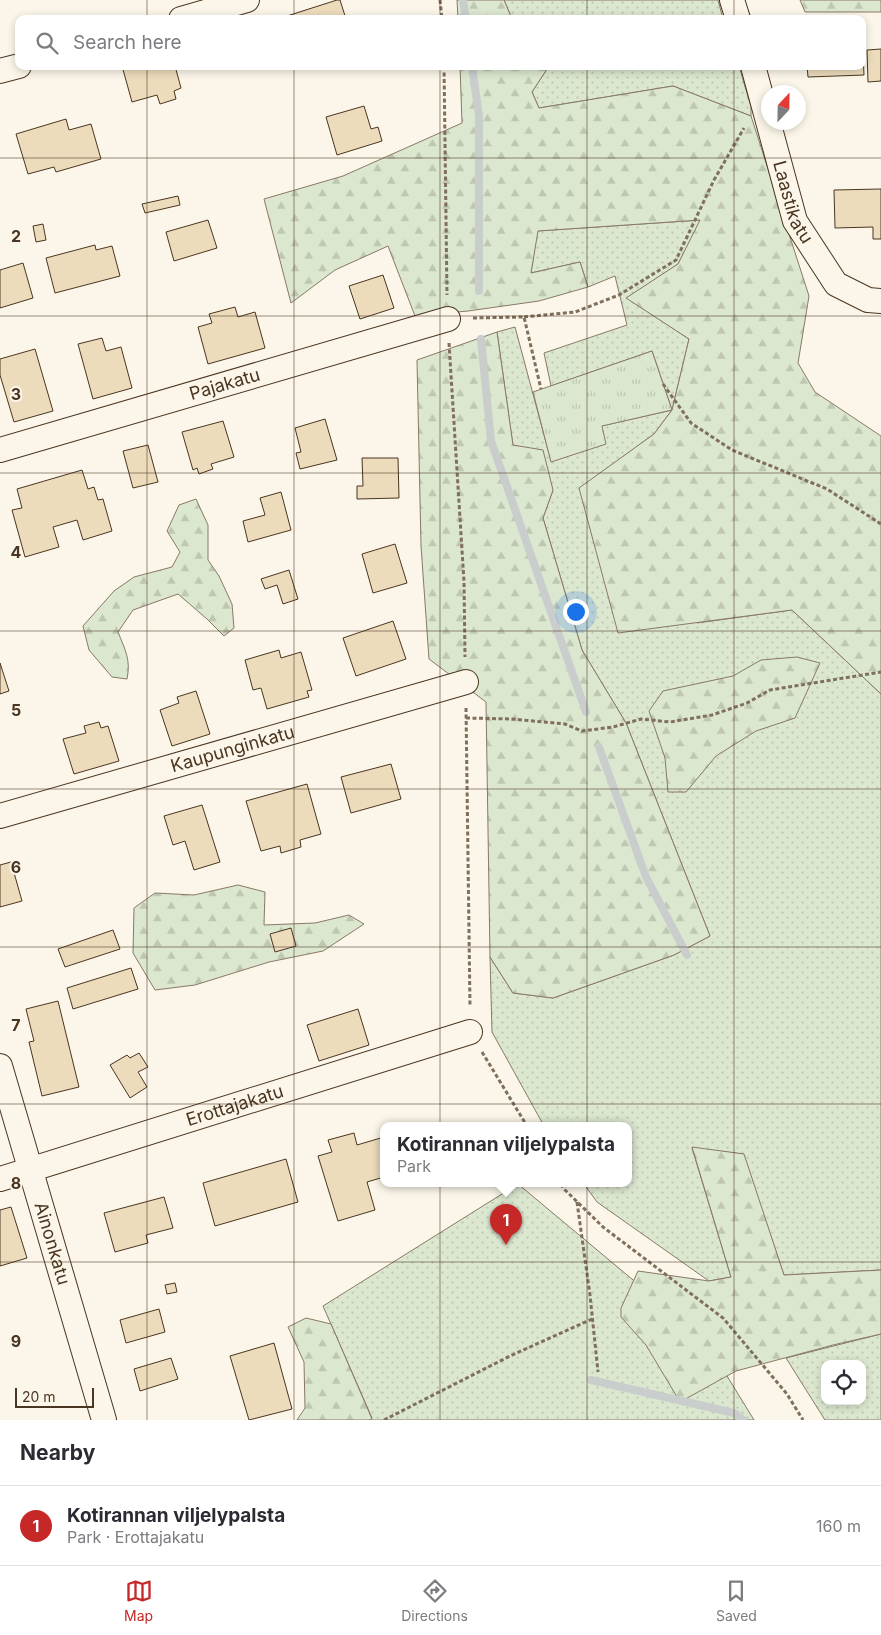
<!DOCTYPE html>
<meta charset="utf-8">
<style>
body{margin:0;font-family:Inter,sans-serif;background:#f2f2f3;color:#2b2b33}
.controls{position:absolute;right:15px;bottom:15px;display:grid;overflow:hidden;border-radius:10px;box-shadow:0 2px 8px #0003}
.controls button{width:45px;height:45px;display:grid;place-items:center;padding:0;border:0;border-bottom:1px solid #e1e1e2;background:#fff;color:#2b2b33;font:25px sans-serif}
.compass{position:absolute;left:761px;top:85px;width:45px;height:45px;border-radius:50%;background:#fff;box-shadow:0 2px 8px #0003;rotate:22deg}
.scale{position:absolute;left:15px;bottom:12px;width:79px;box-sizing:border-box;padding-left:5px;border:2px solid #4a3520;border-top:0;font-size:14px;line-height:18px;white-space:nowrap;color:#4a3520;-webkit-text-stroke:4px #fbf6e9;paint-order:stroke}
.you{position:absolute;left:575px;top:611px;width:18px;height:18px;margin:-12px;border:4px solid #fff;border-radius:50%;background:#1a73e8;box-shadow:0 0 0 8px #1a73e833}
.badge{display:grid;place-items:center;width:32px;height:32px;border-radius:50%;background:#c62828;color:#fff;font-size:16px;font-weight:700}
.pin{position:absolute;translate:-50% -41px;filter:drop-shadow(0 1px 2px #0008)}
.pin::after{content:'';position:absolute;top:26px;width:18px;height:15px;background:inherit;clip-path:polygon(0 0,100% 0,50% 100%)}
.popup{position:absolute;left:380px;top:1122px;width:252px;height:65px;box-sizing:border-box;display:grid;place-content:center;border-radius:10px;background:#fff;filter:drop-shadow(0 1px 4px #0005);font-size:16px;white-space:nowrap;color:#7c7c81}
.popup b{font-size:19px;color:#2b2b33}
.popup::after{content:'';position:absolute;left:50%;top:100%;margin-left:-10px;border:10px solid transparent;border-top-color:#fff}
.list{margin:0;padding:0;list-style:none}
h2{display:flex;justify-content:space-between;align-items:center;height:65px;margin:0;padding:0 20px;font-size:21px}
h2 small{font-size:16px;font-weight:400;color:#7c7c81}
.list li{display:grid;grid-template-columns:32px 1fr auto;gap:15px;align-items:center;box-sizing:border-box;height:80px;padding:0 20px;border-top:1px solid #e1e1e2}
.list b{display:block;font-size:19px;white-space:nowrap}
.list p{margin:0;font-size:16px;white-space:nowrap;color:#7c7c81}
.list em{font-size:16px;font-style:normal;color:#7c7c81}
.icon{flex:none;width:28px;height:28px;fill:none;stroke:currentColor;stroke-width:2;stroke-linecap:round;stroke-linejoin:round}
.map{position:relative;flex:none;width:881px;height:1420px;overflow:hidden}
.search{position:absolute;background:#fff;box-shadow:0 2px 8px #0003;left:15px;right:15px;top:15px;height:55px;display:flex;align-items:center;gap:12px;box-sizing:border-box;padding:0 18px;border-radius:10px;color:#7c7c81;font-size:19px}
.sheet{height:145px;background:#fff}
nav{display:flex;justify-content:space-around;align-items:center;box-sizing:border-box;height:70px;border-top:1px solid #e1e1e2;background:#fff;font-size:14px;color:#7c7c81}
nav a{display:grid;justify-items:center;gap:2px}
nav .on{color:#c62828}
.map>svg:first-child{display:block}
.grass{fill:url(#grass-dots);stroke:#887966;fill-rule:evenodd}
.forest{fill:url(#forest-firs);stroke:#887966}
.park{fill:url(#park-tufts);stroke:#887966}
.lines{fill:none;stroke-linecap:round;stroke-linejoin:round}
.stream{stroke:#c9cecd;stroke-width:8}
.building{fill:#ecdcbc;stroke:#4a3520}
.street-casing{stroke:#4a3520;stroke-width:26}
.path{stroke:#7f6f5c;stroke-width:3;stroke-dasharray:4 2.5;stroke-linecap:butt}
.street{stroke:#fbf6e9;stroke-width:24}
.grid{fill:none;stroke:#4a3520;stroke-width:1;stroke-opacity:0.55}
.labels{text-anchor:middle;stroke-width:4;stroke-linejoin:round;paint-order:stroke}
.street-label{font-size:18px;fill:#4a3520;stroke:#fbf6e9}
.grid-label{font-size:16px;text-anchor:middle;font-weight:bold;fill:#4a3520;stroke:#fbf6e9;stroke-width:4;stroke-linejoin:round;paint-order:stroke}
</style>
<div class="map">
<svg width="881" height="1420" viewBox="0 0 881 1420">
<defs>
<pattern id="grass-dots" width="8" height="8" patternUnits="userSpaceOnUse" patternTransform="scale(1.25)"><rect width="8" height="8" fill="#dce7d0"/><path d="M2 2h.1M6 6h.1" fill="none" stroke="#bec7b2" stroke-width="1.8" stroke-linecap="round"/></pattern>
<pattern id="forest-firs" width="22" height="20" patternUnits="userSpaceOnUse" patternTransform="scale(1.25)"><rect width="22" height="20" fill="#dce7d0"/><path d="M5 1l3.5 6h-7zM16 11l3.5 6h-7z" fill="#bec7b2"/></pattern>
<pattern id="park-tufts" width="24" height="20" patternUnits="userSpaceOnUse" patternTransform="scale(1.25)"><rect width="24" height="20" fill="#dce7d0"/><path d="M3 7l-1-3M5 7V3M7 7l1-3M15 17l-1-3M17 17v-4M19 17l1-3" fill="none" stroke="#bec7b2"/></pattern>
</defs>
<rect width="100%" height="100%" fill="#fbf6e9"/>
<path class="grass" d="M504,0H718L723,19H512Z
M549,66H739L751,107V116L673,86L539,108L532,92Z
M701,220L678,264L627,298L689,339L672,410L654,434L579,489L697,623L792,610L881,694V1270L784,1275L743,1154L692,1148L731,1277L709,1281L597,1202L584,1184H628V1126H544L492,1032L490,957L513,993L553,998L674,955L710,936L626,723L582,650L543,518L553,490L513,446L497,332L515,327L551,461L601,426L672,410L652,351L551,386L544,353L627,325L615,276L588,287L580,262L531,273L537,231Z
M518,1184L705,1340L754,1420H369L372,1418L323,1306Z
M881,1334V1420H825L786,1358ZM825,1364H862V1401H825Z"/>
<path class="forest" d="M457,0H504L512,19H458Z
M800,0H881V12H805Z
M460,66H549L532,92L539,108L673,86L751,116L809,296L798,363L815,392L881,436V694L792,610L618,633L579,488L654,434L672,410L689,339L626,298L678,264L700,220L538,231L531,273L580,262L588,287L539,301L468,311L415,316L388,246L335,270L291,303L264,199L343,176L462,123Z
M497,332L513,445L543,450L553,490L543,518L582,650L626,723L710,936L674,955L553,998L513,993L490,957L486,702L429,659L421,546L417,360Z
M196,499L208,525V560L219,576L232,604L234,628L224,636L207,619L178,594L133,610L118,632C125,650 131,659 127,679L112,677L89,650L83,626L114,591L134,577L172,567L180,552L167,531L179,505Z
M797,657L820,663L795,718L756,731L716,756L686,792H668L665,758L649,711L663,691L733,676L761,660Z
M238,885L265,892L264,925L315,923L349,915L364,924L323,951L269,962L195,985L155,990L133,953L134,908L155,893L194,895Z
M692,1147L744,1154L784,1275L881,1270V1334L833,1345L736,1371L680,1402L646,1345L621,1317V1308L638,1271L709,1281L731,1277Z
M306,1318L331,1324L372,1419L369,1420H297L305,1408L304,1362L288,1327Z"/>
<path class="park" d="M652,351L672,410L602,426L606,444L551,462L533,392Z"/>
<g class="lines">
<path class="stream" d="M463,0L466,19
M472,66L479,116V291
M481,339L491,441L586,712
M599,747L646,877L687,955
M591,1380L734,1413L743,1420"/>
</g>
<path class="building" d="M337,0H340L346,19H288L287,16Z
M862,31L864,75L808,77L807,66H862Z
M881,49V81L868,82L867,50Z
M122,66H175L181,88L174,91L176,99L160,104L157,95L132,102Z
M364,106L371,129L378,127L382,141L337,155L326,117Z
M66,119L69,130L91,124L101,159L56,172L54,167L28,174L16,134Z
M881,189V239H873V227L835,228L834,190Z
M178,196L180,205L145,213L142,204Z
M208,220L217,248L174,261L166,232Z
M43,224L46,240L36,242L33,226Z
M95,245L96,250L112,246L120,276L55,293L46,258Z
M23,263L33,298L0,308V270Z
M383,275L394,308L360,319L349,286Z
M235,307L238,317L255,312L265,348L208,364L198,327L212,323L209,314Z
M102,338L106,351L121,347L132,388L93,399L78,344Z
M35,349L53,411L14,422L0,375V359Z
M325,419L337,460L300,469L296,453L301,452L295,428Z
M223,421L234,457L211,464L213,469L199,474L197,468L193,470L182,432Z
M148,445L158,482L133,488L123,451Z
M362,458H398L399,498L357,499V486H363Z
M82,470L88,489L94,487L98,500L103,499L112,531L83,540L77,520L53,527L59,547L25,557L12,510L22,508L17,489Z
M281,492L291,530L248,542L243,521L265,515L260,498Z
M395,544L407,583L373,593L362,554Z
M289,570L298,599L283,604L277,585L265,589L261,579Z
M393,621L406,659L356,676L343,638Z
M279,650L281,658L301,652L312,690L307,691L309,697L267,709L261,688L253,690L245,660Z
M0,663L9,691L0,694Z
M196,691L210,734L172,746L160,710L179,703L177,697Z
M99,722L101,728L108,726L119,761L74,774L63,739L86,733L84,726Z
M391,764L401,799L351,813L341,777Z
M307,784L321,834L300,840L301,847L281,853L280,846L261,851L246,801Z
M202,805L220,862L194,870L185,841L173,845L164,816Z
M11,862L22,901L0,907V865Z
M291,928L296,946L275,952L270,934Z
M113,930L120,949L65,967L58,949Z
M131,968L138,989L73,1009L67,988Z
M58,1001L79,1087L42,1096L29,1042L34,1041L26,1009Z
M358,1009L369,1045L319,1061L307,1025Z
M139,1053L148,1067L138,1072L147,1087L130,1098L110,1065L127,1055L130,1058Z
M354,1133L357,1145L384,1137V1177L367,1182L375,1210L338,1221L318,1156L332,1152L328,1140Z
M286,1159L298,1202L215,1226L203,1183Z
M164,1197L173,1228L146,1235L148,1243L115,1252L104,1213Z
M11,1207L27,1258L0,1266V1210Z
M175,1283L177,1292L167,1294L165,1285Z
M159,1309L165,1332L126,1343L120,1320Z
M274,1343L292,1409L249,1420L230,1356Z
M171,1358L178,1379L140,1391L134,1369Z"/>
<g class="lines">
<defs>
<g id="street">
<path d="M732,0L738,19"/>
<path d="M181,19L247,0"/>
<path id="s1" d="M753,66L795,221L836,284L868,300L881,301"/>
<path d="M0,71L19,66"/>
<path id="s2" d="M0,450L448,319"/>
<path id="s3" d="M0,816L466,682"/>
<path id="s4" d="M0,1066L104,1420"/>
<path id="s5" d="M0,1179L470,1032"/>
</g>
</defs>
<use href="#street" class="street-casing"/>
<path class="path" d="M440,0L442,19
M444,66L447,295
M524,317L575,312L619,295L676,260L714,180L744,128
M473,318L524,317L541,389
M449,343L464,582L465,657
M663,384L691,423L732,450L827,489L881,524
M466,708L470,1007
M466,718L512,719L565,724L582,731L613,727L641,719L670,722L712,715L747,703L770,690L881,672
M482,1052L527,1126
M561,1184L564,1189L603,1227L723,1318L787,1394L803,1420
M577,1202L590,1295L598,1372
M384,1420L510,1356L592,1319"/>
<use href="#street" class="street"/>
</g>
<path class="grid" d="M147,0V19M294,0V19M440,0V19M587,0V19M734,0V19M147,66V1420M294,66V1420M440,66V1420M587,66V1420M734,66V1420M0,158H881M0,316H881M0,473H881M0,631H881M0,789H881M0,947H881M0,1104H881M0,1262H881"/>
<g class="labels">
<g class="street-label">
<text dy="6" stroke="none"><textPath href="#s1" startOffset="142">Laastikatu</textPath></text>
<text dy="6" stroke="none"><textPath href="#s2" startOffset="234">Pajakatu</textPath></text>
<text dy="6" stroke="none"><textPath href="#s3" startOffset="242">Kaupunginkatu</textPath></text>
<text dy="6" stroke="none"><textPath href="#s5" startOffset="246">Erottajakatu</textPath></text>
<text dy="6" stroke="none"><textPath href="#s4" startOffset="185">Ainonkatu</textPath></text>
</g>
</g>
<g class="grid-label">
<text x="16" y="242">2</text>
<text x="16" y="400">3</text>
<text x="16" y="558">4</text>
<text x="16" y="716">5</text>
<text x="16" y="873">6</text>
<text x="16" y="1031">7</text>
<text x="16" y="1189">8</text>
<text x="16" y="1347">9</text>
</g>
</svg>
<div class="controls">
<button><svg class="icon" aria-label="locate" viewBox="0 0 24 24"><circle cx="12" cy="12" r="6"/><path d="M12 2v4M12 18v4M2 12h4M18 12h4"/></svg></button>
</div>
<svg class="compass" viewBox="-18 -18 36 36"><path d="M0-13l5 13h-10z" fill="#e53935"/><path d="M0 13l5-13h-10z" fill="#7c7c81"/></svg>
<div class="scale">20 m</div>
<div class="you"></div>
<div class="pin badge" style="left:506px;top:1245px">1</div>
<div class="popup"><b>Kotirannan viljelypalsta</b>Park</div>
<div class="search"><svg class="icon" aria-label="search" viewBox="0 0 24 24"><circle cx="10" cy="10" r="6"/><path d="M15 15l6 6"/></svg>Search here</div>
</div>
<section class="sheet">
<h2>Nearby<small></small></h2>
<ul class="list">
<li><span class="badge">1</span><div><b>Kotirannan viljelypalsta</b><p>Park · Erottajakatu</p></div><em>160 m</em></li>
</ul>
</section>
<nav>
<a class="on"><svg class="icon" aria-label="map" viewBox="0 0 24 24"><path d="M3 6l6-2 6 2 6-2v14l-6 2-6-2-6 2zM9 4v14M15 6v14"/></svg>Map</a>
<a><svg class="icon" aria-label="directions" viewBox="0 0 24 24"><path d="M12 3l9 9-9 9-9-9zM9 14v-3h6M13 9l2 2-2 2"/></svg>Directions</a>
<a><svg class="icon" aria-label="saved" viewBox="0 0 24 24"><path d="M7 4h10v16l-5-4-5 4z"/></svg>Saved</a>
</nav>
